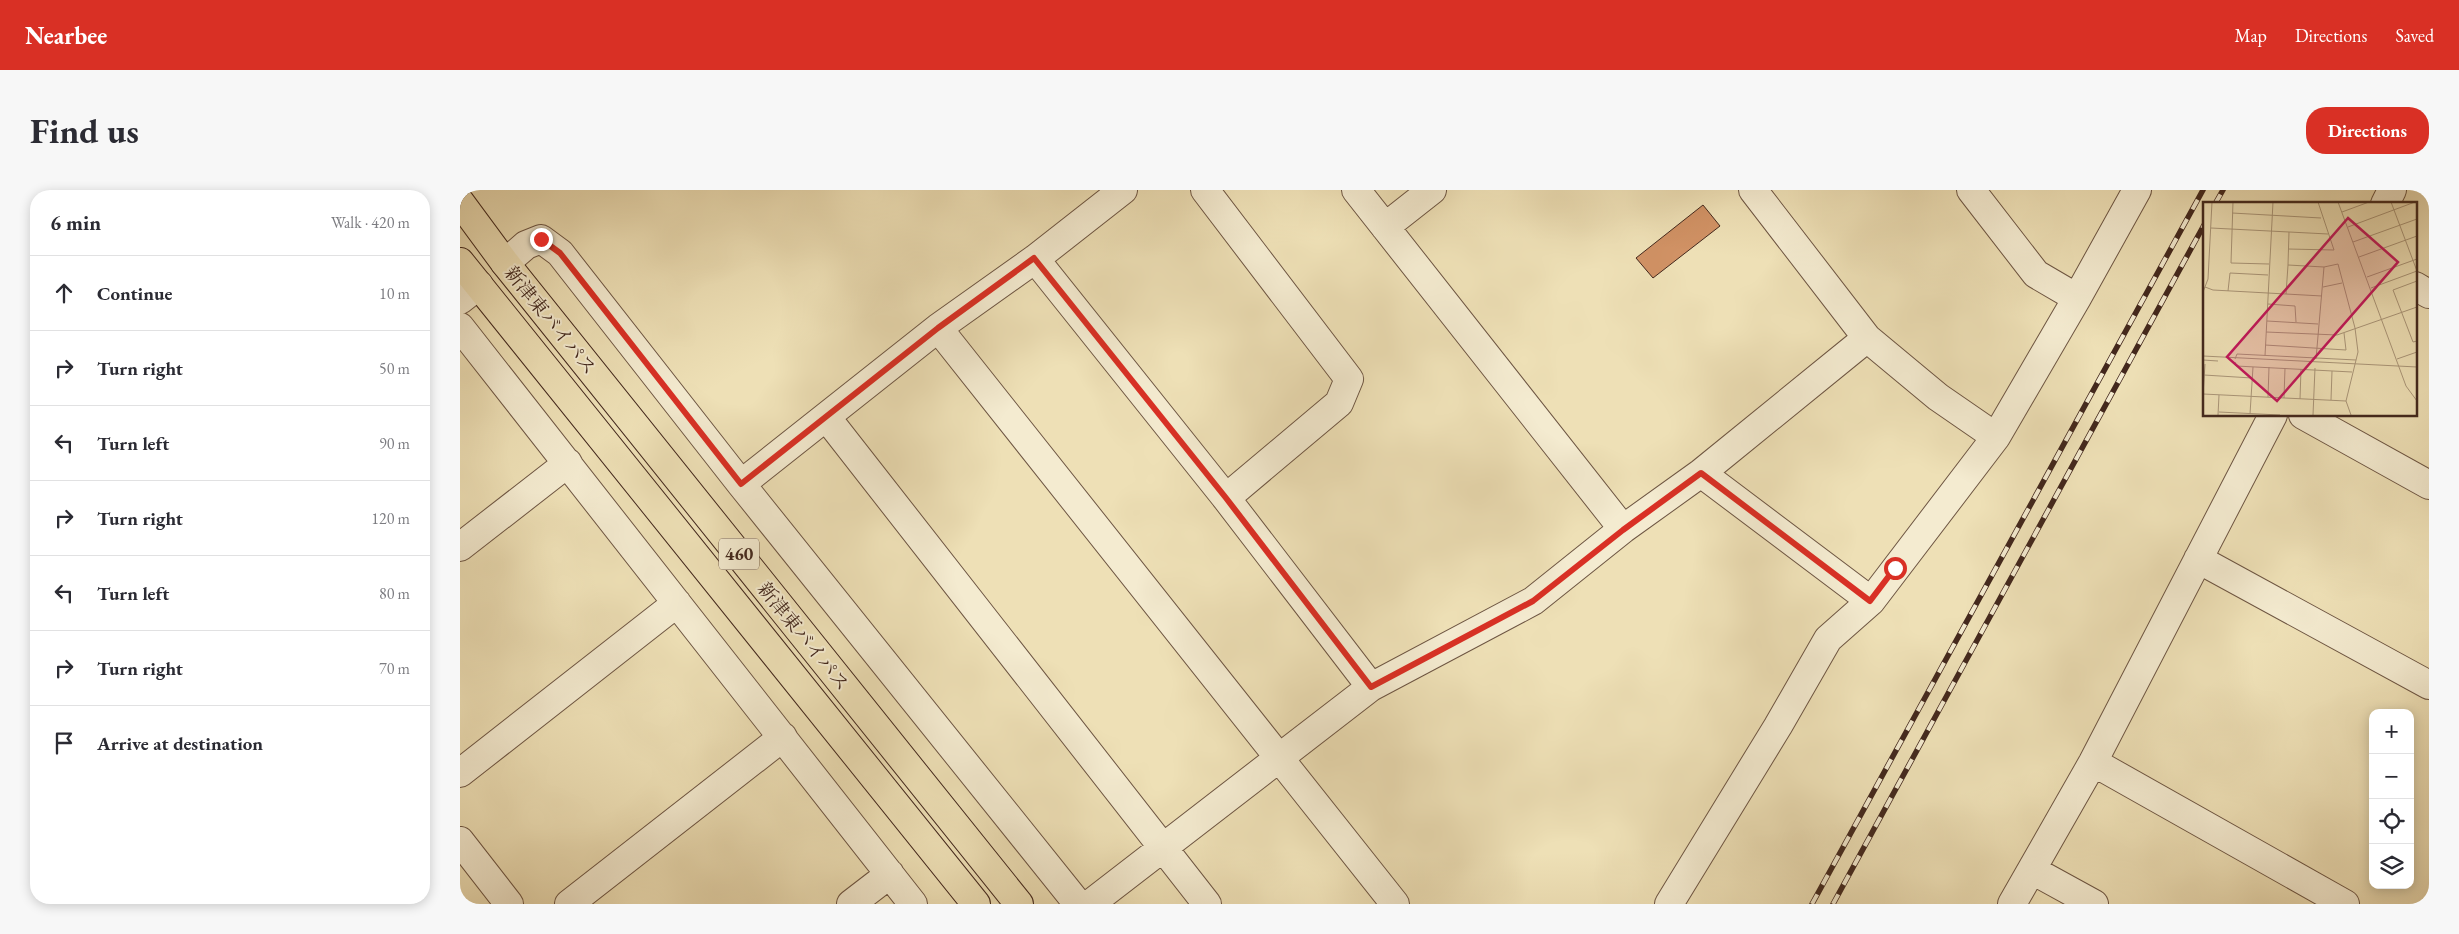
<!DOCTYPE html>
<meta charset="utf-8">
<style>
body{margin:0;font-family:"EB Garamond","Noto Serif JP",serif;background:#f7f7f7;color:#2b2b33}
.controls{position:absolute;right:15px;bottom:15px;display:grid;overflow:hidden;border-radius:10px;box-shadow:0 2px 12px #0003}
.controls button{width:45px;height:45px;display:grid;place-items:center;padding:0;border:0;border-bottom:1px solid #e1e1e2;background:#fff;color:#2b2b33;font:25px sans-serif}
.stop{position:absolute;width:15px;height:15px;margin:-11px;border:4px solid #d93025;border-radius:50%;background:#fff}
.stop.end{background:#d93025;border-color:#fff;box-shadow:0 1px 5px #0008}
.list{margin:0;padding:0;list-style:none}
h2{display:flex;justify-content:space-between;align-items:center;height:65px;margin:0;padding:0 20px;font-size:21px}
h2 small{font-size:16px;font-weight:400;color:#7c7c81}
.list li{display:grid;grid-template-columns:32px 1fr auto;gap:15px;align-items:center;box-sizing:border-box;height:75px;padding:0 20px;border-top:1px solid #e1e1e2}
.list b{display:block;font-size:19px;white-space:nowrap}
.list em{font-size:16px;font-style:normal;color:#7c7c81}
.icon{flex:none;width:28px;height:28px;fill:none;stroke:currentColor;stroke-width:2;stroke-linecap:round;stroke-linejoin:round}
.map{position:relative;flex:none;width:1969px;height:714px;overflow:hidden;border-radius:20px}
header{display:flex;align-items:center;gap:30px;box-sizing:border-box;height:70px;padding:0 25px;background:#d93025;color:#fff}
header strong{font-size:24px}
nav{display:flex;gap:28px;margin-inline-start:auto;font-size:18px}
.intro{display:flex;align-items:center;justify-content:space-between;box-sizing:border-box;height:120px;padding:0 30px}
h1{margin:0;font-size:35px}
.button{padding:12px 22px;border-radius:20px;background:#d93025;color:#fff;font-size:18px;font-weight:700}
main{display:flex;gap:30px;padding:0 30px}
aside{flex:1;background:#fff;border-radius:20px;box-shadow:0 2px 12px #0003}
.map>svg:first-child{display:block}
.building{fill:#d19265;stroke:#43281d}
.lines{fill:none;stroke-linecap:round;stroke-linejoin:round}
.street-casing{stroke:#6e5643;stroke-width:30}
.highway-casing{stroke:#43281d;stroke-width:30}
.street{stroke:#f4ebd0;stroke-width:28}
.highway{stroke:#eee0b6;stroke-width:28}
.rail-casing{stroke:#43281d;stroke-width:5.5}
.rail{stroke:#f4ebd0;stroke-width:4;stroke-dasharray:11;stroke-linecap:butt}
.route{stroke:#d93025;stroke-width:6}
.labels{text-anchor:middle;stroke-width:4;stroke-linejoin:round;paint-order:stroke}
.shield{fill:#f4ebd0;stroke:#786253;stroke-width:1}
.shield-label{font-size:18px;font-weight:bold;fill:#43281d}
.street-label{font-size:19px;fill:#43281d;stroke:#f4ebd0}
.inset-road{fill:none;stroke:#aa9679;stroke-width:1}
.view{fill:#c2185b;fill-opacity:0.15;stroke:#c2185b;stroke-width:2.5}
.inset-edge{fill:none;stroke:#43281d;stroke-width:2.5}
</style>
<header>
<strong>Nearbee</strong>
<nav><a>Map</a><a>Directions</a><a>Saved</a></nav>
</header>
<div class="intro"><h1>Find us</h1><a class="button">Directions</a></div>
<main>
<aside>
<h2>6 min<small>Walk · 420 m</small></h2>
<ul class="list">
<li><svg class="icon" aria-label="ahead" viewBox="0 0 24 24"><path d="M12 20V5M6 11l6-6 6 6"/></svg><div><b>Continue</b></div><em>10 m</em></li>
<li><svg class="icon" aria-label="right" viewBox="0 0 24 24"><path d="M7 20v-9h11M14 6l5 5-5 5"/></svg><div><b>Turn right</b></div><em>50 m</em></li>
<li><svg class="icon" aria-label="left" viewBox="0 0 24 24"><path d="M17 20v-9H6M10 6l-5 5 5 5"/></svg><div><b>Turn left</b></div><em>90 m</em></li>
<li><svg class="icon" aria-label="right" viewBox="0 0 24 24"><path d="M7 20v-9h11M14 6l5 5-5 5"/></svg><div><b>Turn right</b></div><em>120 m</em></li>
<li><svg class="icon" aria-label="left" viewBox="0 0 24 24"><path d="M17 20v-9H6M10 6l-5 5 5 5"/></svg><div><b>Turn left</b></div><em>80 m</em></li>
<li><svg class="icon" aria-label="right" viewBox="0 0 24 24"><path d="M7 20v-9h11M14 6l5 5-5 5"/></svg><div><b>Turn right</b></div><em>70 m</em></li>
<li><svg class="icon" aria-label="arrive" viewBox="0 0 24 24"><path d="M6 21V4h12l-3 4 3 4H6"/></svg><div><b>Arrive at destination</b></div></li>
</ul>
</aside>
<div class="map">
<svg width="1969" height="714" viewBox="0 0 1969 714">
<rect width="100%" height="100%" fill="#eee0b6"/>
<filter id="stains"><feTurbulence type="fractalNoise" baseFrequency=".004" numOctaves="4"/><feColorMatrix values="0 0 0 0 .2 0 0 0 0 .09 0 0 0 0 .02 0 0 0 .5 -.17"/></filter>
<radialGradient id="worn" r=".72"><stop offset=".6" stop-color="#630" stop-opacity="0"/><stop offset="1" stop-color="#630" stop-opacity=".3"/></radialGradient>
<path class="building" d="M1243,15L1260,36L1193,88L1176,68Z"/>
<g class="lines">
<defs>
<path id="street" d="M745,0L889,189L879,213L766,308
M896,0L1163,339
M1511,0L1576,84L1617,108L1677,0
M1925,14L1932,0
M925,37L972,0
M575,69L766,308L911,497
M45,73L66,55L81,49L100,63L281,294L618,714
M1955,96L1969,104
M0,110L19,95
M0,137L453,714
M478,138L935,714
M1843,225L1969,295
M367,228L747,714
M1536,247L1617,108
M1241,283L1411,411
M281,294L478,138L575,69L663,0
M0,357L108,273
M1738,369L1969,495
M1633,572L1885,714
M0,583L217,413
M0,651L49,714
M1572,680L1634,714
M109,714L323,547
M391,714L430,684
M630,714L911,497L1073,411L1163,339L1241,283L1407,148
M1209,714L1318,536L1368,449L1411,411L1536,247L1478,207L1407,148L1293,0
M1552,714L1633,572L1813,225"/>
<path id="highway" d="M0,12L45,73L559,714
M0,72L516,714"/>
</defs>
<use href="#street" class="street-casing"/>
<use href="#highway" class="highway-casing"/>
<use href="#street" class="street"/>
<use href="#highway" class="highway"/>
<defs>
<path id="rail" d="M1755,14L1763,0
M1352,714L1743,0
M1373,714L1744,35"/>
</defs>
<use href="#rail" class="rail-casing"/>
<use href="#rail" class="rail"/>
</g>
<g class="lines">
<path class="route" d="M81,49L100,63L281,294L478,138L574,68L766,308L911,497L1073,411L1163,340L1241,283L1410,411L1435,378"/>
</g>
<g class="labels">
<rect class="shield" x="259" y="348.5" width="40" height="31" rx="4"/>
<g class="shield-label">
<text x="279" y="370">460</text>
</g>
<g class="street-label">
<text transform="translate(91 130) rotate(51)" y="7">新津東バイパス</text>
<text transform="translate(344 446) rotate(51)" y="7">新津東バイパス</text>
</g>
</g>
<g transform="translate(1743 12)">
<rect width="214" height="214" fill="#eee0b6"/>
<path class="inset-road" d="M30,0L28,61L66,62M135,0L203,184L214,199M188,0L214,69M139,10L166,0M29,11L118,16M145,25L212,0M8,26L125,32M150,40L214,17M85,47L131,48L115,0M156,55L214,34M85,63L86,30M164,75L214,57M214,79L190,88L210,140L214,139M2,85L10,88L119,94M120,85L139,81M168,86L214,69M25,89L27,71L65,73M0,90L5,77L9,0M83,92L85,63L121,65L135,62L152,126L155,150L143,199L148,213M65,102L92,104L93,120M64,119L115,122M63,130L134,133L214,105M62,143L143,148L141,131M0,154L214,165M62,154L70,0M32,157L34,152L153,158M113,157L121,65M194,157L214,150M0,158L15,159M32,160L33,164L149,170M1,173L49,176M0,192L143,199M0,193L2,162M65,195L66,165M81,196L82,166M97,197L98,167M128,198L129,169M16,210L77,213M47,212L50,165M15,213L16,193M110,213L112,166"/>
<path class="view" d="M145,16L195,60L74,199L24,155Z"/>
<rect width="214" height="214" class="inset-edge"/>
</g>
<rect width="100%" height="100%" filter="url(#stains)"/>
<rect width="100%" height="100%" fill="url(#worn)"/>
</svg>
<div class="controls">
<button>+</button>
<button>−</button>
<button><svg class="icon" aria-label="locate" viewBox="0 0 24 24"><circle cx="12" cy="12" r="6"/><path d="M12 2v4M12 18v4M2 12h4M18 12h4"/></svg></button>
<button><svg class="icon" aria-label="layers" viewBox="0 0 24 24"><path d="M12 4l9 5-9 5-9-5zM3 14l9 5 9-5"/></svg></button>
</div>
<div class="stop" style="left:1435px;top:378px"></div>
<div class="stop end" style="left:81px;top:49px"></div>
</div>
</main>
